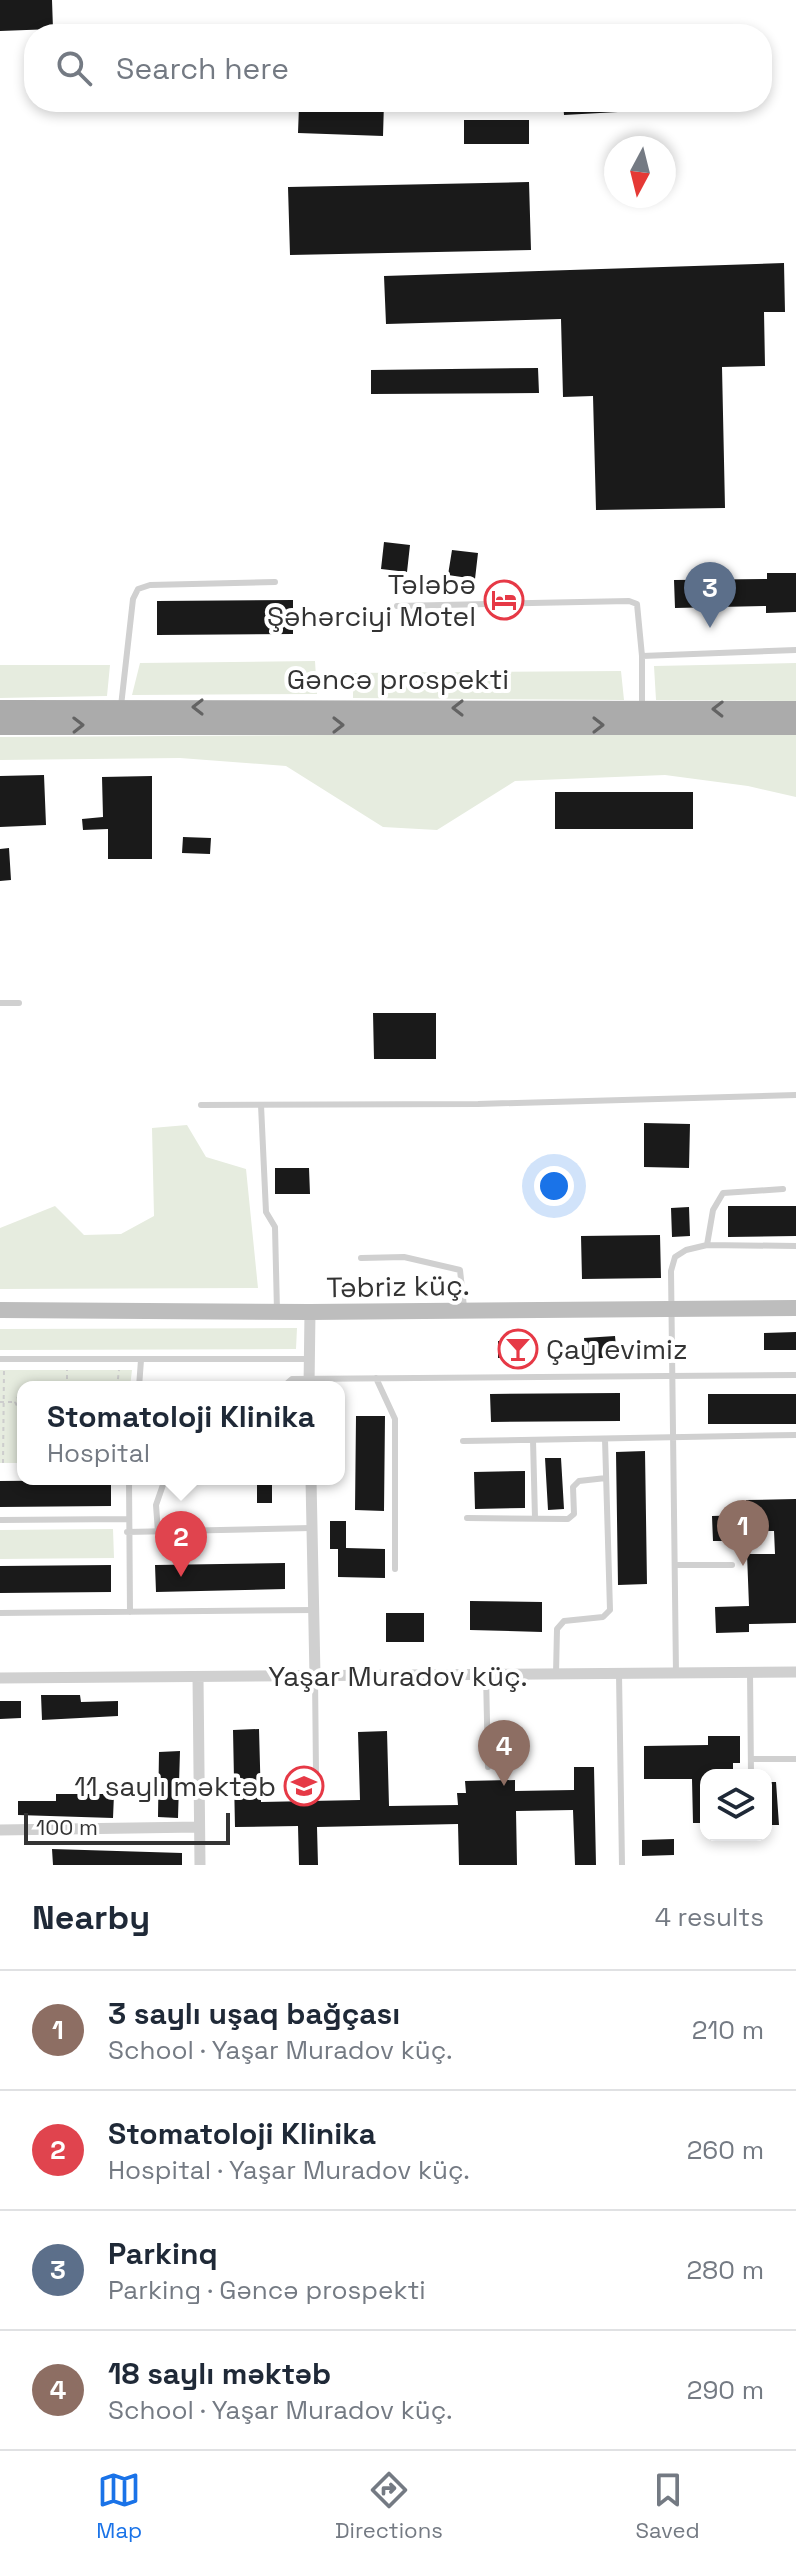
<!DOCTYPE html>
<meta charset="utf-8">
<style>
body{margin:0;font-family:"Space Grotesk",sans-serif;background:#f6f6f7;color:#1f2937}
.controls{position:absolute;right:24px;bottom:24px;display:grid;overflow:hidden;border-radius:16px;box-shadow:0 4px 12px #0003}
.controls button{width:72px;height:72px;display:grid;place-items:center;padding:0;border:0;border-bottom:2px solid #e0e1e3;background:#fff;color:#1f2937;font:40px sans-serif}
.compass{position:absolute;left:604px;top:136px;width:72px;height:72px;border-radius:50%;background:#fff;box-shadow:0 4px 12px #0003;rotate:187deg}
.scale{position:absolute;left:24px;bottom:20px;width:206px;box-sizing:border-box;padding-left:8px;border:4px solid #333;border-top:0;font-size:22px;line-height:28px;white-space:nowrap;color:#333;-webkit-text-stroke:6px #fff;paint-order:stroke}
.you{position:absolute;left:554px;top:1186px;width:28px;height:28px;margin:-20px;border:6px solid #fff;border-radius:50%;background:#1a73e8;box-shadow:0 0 0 12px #1a73e833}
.badge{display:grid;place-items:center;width:52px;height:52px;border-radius:50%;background:#1a73e8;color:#fff;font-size:26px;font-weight:700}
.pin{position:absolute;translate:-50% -66px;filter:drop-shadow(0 2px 4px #0008)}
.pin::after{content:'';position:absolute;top:42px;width:28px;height:24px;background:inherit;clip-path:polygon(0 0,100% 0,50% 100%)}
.popup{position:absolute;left:17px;top:1381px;width:328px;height:104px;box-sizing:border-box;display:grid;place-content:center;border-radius:16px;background:#fff;filter:drop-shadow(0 2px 6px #0005);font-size:26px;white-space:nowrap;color:#747a83}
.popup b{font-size:30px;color:#1f2937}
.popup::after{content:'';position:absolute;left:50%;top:100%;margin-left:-16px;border:16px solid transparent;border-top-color:#fff}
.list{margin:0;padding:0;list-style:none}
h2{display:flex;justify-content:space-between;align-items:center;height:104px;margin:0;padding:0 32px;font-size:34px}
h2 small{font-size:26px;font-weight:400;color:#747a83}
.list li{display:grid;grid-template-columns:52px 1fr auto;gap:24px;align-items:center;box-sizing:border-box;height:120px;padding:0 32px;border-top:2px solid #e0e1e3}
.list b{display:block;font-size:30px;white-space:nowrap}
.list p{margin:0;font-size:26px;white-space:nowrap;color:#747a83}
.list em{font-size:26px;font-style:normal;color:#747a83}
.icon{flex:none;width:44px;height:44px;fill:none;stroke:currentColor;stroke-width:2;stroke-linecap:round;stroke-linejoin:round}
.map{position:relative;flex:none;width:796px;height:1865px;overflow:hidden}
.search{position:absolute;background:#fff;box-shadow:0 4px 12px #0003;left:24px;right:24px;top:24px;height:88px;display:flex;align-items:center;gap:20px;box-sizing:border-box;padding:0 28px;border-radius:32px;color:#747a83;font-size:30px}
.sheet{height:584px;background:#fff}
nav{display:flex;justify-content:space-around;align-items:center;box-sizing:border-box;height:112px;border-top:2px solid #e0e1e3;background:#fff;font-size:22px;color:#747a83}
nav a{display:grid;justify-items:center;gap:4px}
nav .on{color:#1a73e8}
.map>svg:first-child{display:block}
.green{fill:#e6ecdf}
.building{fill:#1a1a1a}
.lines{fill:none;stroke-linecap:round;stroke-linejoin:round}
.path{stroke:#cdcdcd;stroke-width:2;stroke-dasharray:4 4;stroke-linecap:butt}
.service{stroke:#d0d0d0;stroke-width:6}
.minor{stroke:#d0d0d0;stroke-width:11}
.secondary{stroke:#bdbdbd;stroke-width:16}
.primary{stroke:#ababab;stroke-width:18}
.oneway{stroke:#636363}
.labels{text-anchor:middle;stroke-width:8;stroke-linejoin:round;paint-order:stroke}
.poi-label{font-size:28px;fill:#333;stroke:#fff;text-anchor:end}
.street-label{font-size:28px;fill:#333;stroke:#fff}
</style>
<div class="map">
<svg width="796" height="1865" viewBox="0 0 796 1865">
<rect width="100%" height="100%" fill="#fff"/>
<path class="green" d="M315,661L317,694L132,695L140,663Z
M796,663V701L656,700L654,666Z
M0,665H110L107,696L0,698Z
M621,671L624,700L353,698V673Z
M491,734L796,735V797L748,786L665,775L515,781L437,830L383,827L286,766L180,758L0,760V737Z
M187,1125L206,1157L246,1169L258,1288L0,1289V1228L55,1206L84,1235L121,1234L154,1216L152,1128Z
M297,1328L296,1349L0,1350V1329Z
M0,1370H132L130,1387H23V1463H0Z
M113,1529L114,1558L0,1559V1530Z"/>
<path class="building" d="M0,0H52L53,29L0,31Z
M357,102H384L383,136L298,133L299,106L357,107Z
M563,102H636V111L564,115Z
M464,120H529V144H464Z
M529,182L531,250L290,255L288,187Z
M784,263L785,312H764L765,366L722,367L725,508L596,510L593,396L563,397L561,319L386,324L384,276Z
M538,368L539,393L371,394V370Z
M384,542L410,545L407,572L381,569Z
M452,550L478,553L475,579L448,575Z
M767,573H796V612L766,613V606L675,608L674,580L767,579Z
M293,600V634L157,635V601Z
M44,775L46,825L0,827V776Z
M152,776V859H108V829L83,830L82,819L103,817L102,777Z
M555,792H693V829H555Z
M183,837L211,838L210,854L182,853Z
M9,848L11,880L0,881V849Z
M373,1013H436V1059H374Z
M644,1123L690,1124L689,1168L644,1167Z
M275,1168H309L310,1194H275Z
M728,1206H796V1236L728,1237Z
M689,1207L690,1236L672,1237L671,1208Z
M660,1235L661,1278L582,1279L581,1236Z
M796,1332V1350H764V1333Z
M615,1336L617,1357L586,1359L584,1338Z
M531,1340L532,1357L498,1358V1341Z
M620,1393V1421L491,1422L490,1394Z
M708,1394H796V1424H708Z
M356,1416H385L384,1511L355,1510Z
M645,1451L647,1584L618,1585L616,1452Z
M545,1458H561L564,1509L548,1510Z
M525,1471V1508L475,1509L474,1472Z
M257,1479H272V1503H257Z
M111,1480V1506L0,1507V1481Z
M796,1499V1623L749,1624V1632L716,1633L715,1607L749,1606L747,1554H775L774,1531H746L747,1541H713L712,1516L746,1515V1500Z
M330,1521H346V1548L385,1549V1578L338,1577V1549H330Z
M285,1563V1589L156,1592L155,1565Z
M111,1565V1592L0,1593V1566Z
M470,1601L542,1602V1632L470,1630Z
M386,1613H424V1642H386Z
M41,1695H80L81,1702L118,1701V1716L42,1720Z
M0,1701H21V1718L0,1719Z
M259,1729L261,1802L360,1800L358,1732L387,1731L389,1806L458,1805L457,1793H466L465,1781L515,1780V1791L574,1790V1767H594L596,1865H575L573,1810L516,1811L517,1865H459L458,1824L317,1827L318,1865H299L298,1826L235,1827L233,1730Z
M708,1736H740V1763H733V1775H706V1823H693L692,1779H644V1746L708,1745Z
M180,1751L178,1818L158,1817L159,1752Z
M766,1782H776L779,1825H766Z
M56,1794H114L113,1818L18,1815V1801H56Z
M674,1839V1855L642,1856V1840Z
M52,1849L182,1853V1865H53Z"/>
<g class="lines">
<path class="path" d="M26,1387H41
M67,1387V1370
M98,1387H113
M117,1387L119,1370
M23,1388L15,1402L23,1417
M0,1402H14
M3,1463L4,1370"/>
<path class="service" d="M397,606L629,601L637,604L642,656
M121,706L133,599L138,589L150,585L275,582
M642,706V656L796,650
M0,1003H19
M201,1105L478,1104L796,1095
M261,1105L266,1212L275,1227L277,1311
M707,1245L796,1246
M361,1258L404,1257L460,1270L464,1307
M0,1359H309
M376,1378L395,1419V1569
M139,1387L141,1360
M283,1387L292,1379L796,1375
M533,1440L535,1518
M463,1441L796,1435
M129,1479L130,1612
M467,1518L568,1519L574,1514L573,1487L579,1481L606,1478
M0,1520L127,1519
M127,1532L311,1528
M158,1532L156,1505L165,1479
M676,1565H732
M0,1613L314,1610
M750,1672L751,1775
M676,1673L671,1271L675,1257L686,1250L707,1245L713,1210L723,1193L783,1189
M556,1674L557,1629L564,1621L603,1617L610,1610L605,1439
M619,1674L622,1865
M486,1675L488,1767
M315,1676L316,1774
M751,1759H796"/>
<path class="minor" d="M309,1387L310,1312
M311,1479L315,1676
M198,1677L200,1865
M0,1678L796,1672
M0,1830L199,1827"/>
<path class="secondary" d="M0,1310L310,1312L796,1308"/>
<path class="primary" d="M0,709L796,710
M0,726H796"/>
</g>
<defs><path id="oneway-chevron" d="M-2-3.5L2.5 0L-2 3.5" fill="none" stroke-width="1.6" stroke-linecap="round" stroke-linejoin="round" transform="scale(2)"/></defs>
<g class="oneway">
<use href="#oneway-chevron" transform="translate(198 707) rotate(-180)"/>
<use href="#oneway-chevron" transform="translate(458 708) rotate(-180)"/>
<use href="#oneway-chevron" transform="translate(718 709) rotate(-179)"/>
<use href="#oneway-chevron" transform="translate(78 725) rotate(-1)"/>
<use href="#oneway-chevron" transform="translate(338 725)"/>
<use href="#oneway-chevron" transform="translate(598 725)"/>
</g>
<defs>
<symbol id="hotel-ring" viewBox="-11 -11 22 22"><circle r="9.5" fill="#fff" stroke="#e63946" stroke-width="1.5"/><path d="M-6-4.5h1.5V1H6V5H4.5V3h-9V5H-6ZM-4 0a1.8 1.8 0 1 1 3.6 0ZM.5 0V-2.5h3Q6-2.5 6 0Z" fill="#e63946"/></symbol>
<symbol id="bar-ring" viewBox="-11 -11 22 22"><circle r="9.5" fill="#fff" stroke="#e63946" stroke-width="1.5"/><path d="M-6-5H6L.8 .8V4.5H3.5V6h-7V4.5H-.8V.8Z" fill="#e63946"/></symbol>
<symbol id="school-ring" viewBox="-11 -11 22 22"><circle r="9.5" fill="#fff" stroke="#e63946" stroke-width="1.5"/><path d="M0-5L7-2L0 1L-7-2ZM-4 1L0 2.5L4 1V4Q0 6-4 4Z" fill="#e63946"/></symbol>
</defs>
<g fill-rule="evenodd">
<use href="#hotel-ring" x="482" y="578" width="44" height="44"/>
<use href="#bar-ring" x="496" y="1327" width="44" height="44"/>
<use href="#school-ring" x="282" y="1764" width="44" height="44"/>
</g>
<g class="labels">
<g class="poi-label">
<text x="476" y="594">Tələbə<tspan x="476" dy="32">Şəhərciyi Motel</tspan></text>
<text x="546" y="1359" text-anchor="start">Çay evimiz</text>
<text x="276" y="1796">11 saylı məktəb</text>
</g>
<g class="street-label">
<text x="398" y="689">Gəncə prospekti</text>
<text transform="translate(398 1286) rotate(-1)" y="10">Təbriz küç.</text>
<text x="398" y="1686">Yaşar Muradov küç.</text>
</g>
</g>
</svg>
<div class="controls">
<button><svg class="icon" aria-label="layers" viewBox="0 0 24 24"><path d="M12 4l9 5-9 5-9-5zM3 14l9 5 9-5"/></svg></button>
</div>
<svg class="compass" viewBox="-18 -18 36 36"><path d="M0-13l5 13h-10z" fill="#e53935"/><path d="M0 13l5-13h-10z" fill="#747a83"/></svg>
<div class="scale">100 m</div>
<div class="you"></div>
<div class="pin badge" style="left:743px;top:1566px;background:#8d6e63">1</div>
<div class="pin badge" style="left:181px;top:1577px;background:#e0444e">2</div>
<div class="popup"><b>Stomatoloji Klinika</b>Hospital</div>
<div class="pin badge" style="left:710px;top:628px;background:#5c6f8a">3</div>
<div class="pin badge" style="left:504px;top:1786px;background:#8d6e63">4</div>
<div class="search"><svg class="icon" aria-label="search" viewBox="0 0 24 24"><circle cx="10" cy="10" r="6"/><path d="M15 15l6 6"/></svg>Search here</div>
</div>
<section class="sheet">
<h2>Nearby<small>4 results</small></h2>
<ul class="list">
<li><span class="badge" style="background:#8d6e63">1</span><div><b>3 saylı uşaq bağçası</b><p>School · Yaşar Muradov küç.</p></div><em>210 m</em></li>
<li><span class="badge" style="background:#e0444e">2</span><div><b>Stomatoloji Klinika</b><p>Hospital · Yaşar Muradov küç.</p></div><em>260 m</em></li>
<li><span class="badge" style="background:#5c6f8a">3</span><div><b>Parkinq</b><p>Parking · Gəncə prospekti</p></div><em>280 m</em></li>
<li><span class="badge" style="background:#8d6e63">4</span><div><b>18 saylı məktəb</b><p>School · Yaşar Muradov küç.</p></div><em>290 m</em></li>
</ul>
</section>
<nav>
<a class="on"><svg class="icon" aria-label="map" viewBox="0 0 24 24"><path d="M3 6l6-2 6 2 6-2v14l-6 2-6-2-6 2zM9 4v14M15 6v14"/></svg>Map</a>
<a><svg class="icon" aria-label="directions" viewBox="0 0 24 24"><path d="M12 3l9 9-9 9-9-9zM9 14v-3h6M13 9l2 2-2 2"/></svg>Directions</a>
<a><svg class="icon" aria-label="saved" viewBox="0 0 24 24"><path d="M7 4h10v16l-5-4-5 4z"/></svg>Saved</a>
</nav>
